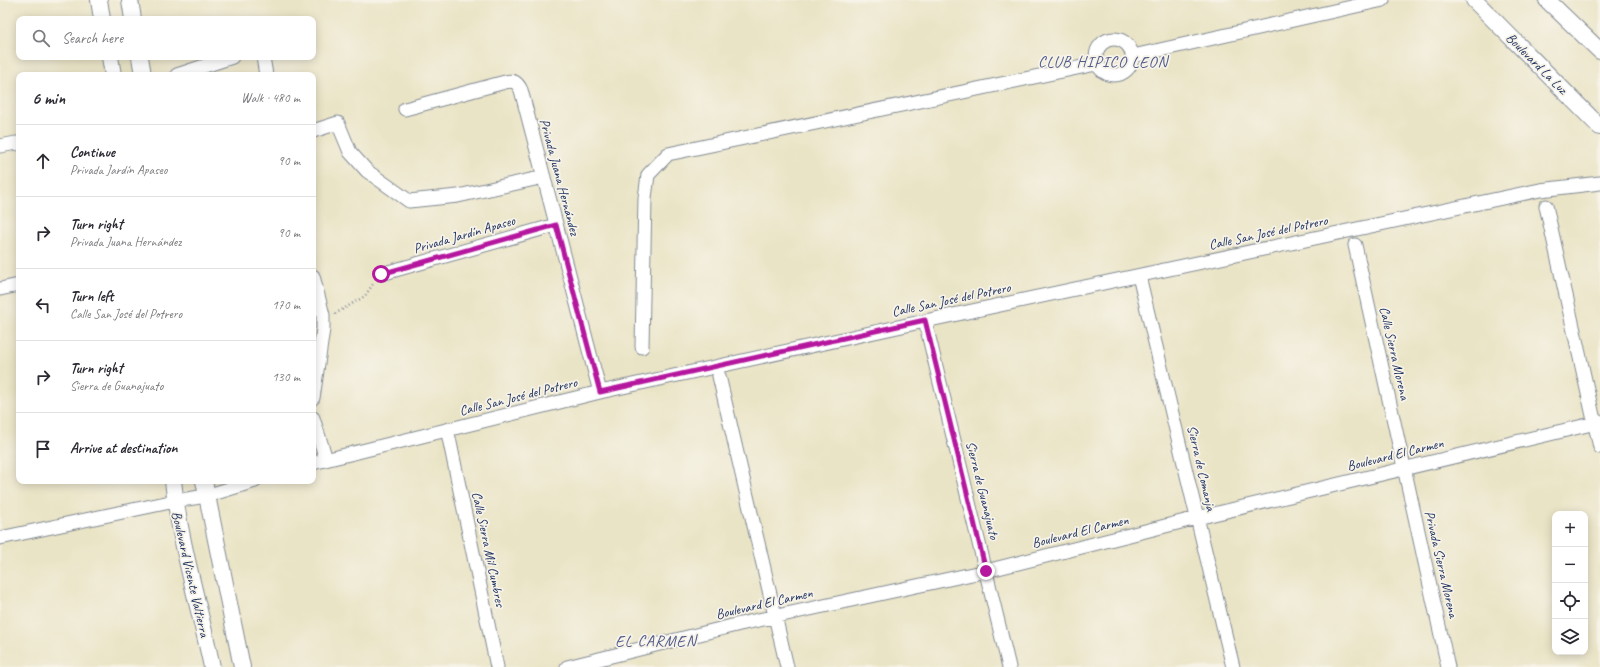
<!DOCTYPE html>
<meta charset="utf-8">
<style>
body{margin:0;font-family:Caveat,sans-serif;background:#f7f7f7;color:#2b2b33}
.controls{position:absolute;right:12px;bottom:12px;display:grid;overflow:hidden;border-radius:8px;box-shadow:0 2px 10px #0003}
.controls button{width:36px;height:36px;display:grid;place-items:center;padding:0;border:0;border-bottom:1px solid #e1e1e2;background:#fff;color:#2b2b33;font:20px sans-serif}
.stop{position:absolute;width:12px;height:12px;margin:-9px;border:3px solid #b5179e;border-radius:50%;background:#fff}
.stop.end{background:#b5179e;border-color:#fff;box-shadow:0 1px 4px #0008}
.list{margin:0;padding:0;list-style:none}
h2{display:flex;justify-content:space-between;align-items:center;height:52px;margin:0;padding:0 16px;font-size:17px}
h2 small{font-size:13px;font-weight:400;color:#7c7c81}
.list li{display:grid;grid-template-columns:26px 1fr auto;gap:12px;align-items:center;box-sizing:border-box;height:72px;padding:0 16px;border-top:1px solid #e1e1e2}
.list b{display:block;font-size:15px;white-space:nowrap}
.list p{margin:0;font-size:13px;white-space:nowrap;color:#7c7c81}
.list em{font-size:13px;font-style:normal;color:#7c7c81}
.icon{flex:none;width:22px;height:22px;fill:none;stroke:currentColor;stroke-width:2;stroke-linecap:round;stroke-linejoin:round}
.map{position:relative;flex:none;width:1600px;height:667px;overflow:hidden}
.search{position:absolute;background:#fff;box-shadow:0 2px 10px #0003;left:16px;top:16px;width:300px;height:44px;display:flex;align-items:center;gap:10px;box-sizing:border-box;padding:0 14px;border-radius:8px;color:#7c7c81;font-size:15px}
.panel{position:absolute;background:#fff;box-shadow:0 2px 10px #0003;left:16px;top:72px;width:300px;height:412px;border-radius:8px}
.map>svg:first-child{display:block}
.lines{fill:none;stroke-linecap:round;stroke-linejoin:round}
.minor-casing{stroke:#828a92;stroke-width:15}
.major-casing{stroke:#828a92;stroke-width:18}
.path{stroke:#828a92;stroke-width:2.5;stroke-dasharray:1 3;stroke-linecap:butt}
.minor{stroke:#fff;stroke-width:13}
.major{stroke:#fff;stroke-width:16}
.route{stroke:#b5179e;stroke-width:5}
.labels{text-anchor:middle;stroke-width:3.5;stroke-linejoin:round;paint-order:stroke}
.street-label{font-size:14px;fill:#1b2f5e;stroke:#f7f3e8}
.quarter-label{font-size:16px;letter-spacing:1px;fill:#515c8b;stroke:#f7f3e8}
</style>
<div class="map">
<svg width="1600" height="667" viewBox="0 0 1600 667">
<rect width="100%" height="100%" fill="#f7f3e8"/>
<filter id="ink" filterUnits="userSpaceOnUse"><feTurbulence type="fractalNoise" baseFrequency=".025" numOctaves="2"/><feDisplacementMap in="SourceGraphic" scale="8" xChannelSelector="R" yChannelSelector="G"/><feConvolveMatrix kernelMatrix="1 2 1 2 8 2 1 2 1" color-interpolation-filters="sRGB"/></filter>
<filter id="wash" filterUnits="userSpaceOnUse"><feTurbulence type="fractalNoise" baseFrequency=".012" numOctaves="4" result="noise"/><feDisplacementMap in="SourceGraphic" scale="16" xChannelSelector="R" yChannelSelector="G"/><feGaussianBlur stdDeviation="0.9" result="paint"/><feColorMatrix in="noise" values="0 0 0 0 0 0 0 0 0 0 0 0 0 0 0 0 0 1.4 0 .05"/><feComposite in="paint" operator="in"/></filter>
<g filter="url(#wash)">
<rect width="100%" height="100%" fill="#eae4c6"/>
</g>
<g filter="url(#ink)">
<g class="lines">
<defs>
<path id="minor" d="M1096 57a18 18 0 1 1 36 0a18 18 0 1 1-36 0Z
M1133,56L1383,0
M263,57L266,75
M177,75L232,57
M405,109L505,82C514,80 517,82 521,90L600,392
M313,131L338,123L350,152L367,171L409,201L458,196L544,177
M0,146L16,143L19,144
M1546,206L1600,447
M1355,245L1448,667
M381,274L556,225
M313,276L323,315V329L313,398
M1139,276L1233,667
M0,289L19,285
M925,321L1009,667
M642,347L645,198L648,175L668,154L1096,64
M719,376L787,667
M313,418L326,459
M449,438L497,667
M313,463L600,392L925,321L1540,190L1600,183
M0,538L175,501L206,496L255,481
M567,667L740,624L986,571L1197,518L1600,422"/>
<path id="major" d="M99,0L102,19
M130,0L133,19
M1474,0L1600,127
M1547,0L1600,51
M110,57L113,75
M140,57L143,75
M173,481C180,544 199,605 212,667
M204,481L242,667"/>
</defs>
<use href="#minor" class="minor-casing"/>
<use href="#major" class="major-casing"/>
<path class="path" d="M335,314L365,296L373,284"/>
<use href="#minor" class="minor"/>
<use href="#major" class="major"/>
</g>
</g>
<g class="lines" filter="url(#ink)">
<path class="route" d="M381,274L556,225L600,392L925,320L986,571"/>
</g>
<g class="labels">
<g class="street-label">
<text transform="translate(1537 63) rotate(45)" y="5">Boulevard La Luz</text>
<text transform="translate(560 177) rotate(75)" y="5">Privada Juana Hernández</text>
<text transform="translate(1268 232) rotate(-12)" y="5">Calle San José del Potrero</text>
<text transform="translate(464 234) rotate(-16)" y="5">Privada Jardín Apaseo</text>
<text transform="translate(951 299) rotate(-12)" y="5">Calle San José del Potrero</text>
<text transform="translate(1395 353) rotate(77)" y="5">Calle Sierra Morena</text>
<text transform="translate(518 396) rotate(-14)" y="5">Calle San José del Potrero</text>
<text transform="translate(1395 454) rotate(-14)" y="5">Boulevard El Carmen</text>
<text transform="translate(1202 468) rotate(77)" y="5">Sierra de Comanja</text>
<text transform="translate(983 490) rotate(76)" y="5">Sierra de Guanajuato</text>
<text transform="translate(1080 531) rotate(-14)" y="5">Boulevard El Carmen</text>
<text transform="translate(489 549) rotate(78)" y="5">Calle Sierra Mil Cumbres</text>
<text transform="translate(1442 564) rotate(77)" y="5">Privada Sierra Morena</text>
<text transform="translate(191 574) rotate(77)" y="5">Boulevard Vicente Valtierra</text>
<text transform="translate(764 603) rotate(-13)" y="5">Boulevard El Carmen</text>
</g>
<g class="quarter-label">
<text x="1103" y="67">CLUB HIPICO LEON</text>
<text x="656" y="646">EL CARMEN</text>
</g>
</g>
</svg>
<div class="controls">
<button>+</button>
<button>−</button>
<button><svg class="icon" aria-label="locate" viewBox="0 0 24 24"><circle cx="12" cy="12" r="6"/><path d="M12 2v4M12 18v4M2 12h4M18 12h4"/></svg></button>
<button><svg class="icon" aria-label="layers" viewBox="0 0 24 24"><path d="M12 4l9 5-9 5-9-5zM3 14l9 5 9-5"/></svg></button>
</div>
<div class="stop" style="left:381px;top:274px"></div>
<div class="stop end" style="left:986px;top:571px"></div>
<div class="search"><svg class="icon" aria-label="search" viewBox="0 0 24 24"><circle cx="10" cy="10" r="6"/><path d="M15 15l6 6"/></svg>Search here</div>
<section class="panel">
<h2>6 min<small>Walk · 480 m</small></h2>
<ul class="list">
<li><svg class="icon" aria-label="ahead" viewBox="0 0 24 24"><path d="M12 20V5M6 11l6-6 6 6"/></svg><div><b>Continue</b><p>Privada Jardín Apaseo</p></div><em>90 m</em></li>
<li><svg class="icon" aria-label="right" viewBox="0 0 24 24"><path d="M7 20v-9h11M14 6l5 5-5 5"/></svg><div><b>Turn right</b><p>Privada Juana Hernández</p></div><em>90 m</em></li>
<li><svg class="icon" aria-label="left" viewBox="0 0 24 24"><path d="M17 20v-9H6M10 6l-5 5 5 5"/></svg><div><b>Turn left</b><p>Calle San José del Potrero</p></div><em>170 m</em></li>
<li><svg class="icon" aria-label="right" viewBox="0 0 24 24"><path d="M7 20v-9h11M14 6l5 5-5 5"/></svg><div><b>Turn right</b><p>Sierra de Guanajuato</p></div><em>130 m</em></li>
<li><svg class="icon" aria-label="arrive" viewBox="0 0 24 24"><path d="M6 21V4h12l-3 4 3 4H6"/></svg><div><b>Arrive at destination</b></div></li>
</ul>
</section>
</div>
